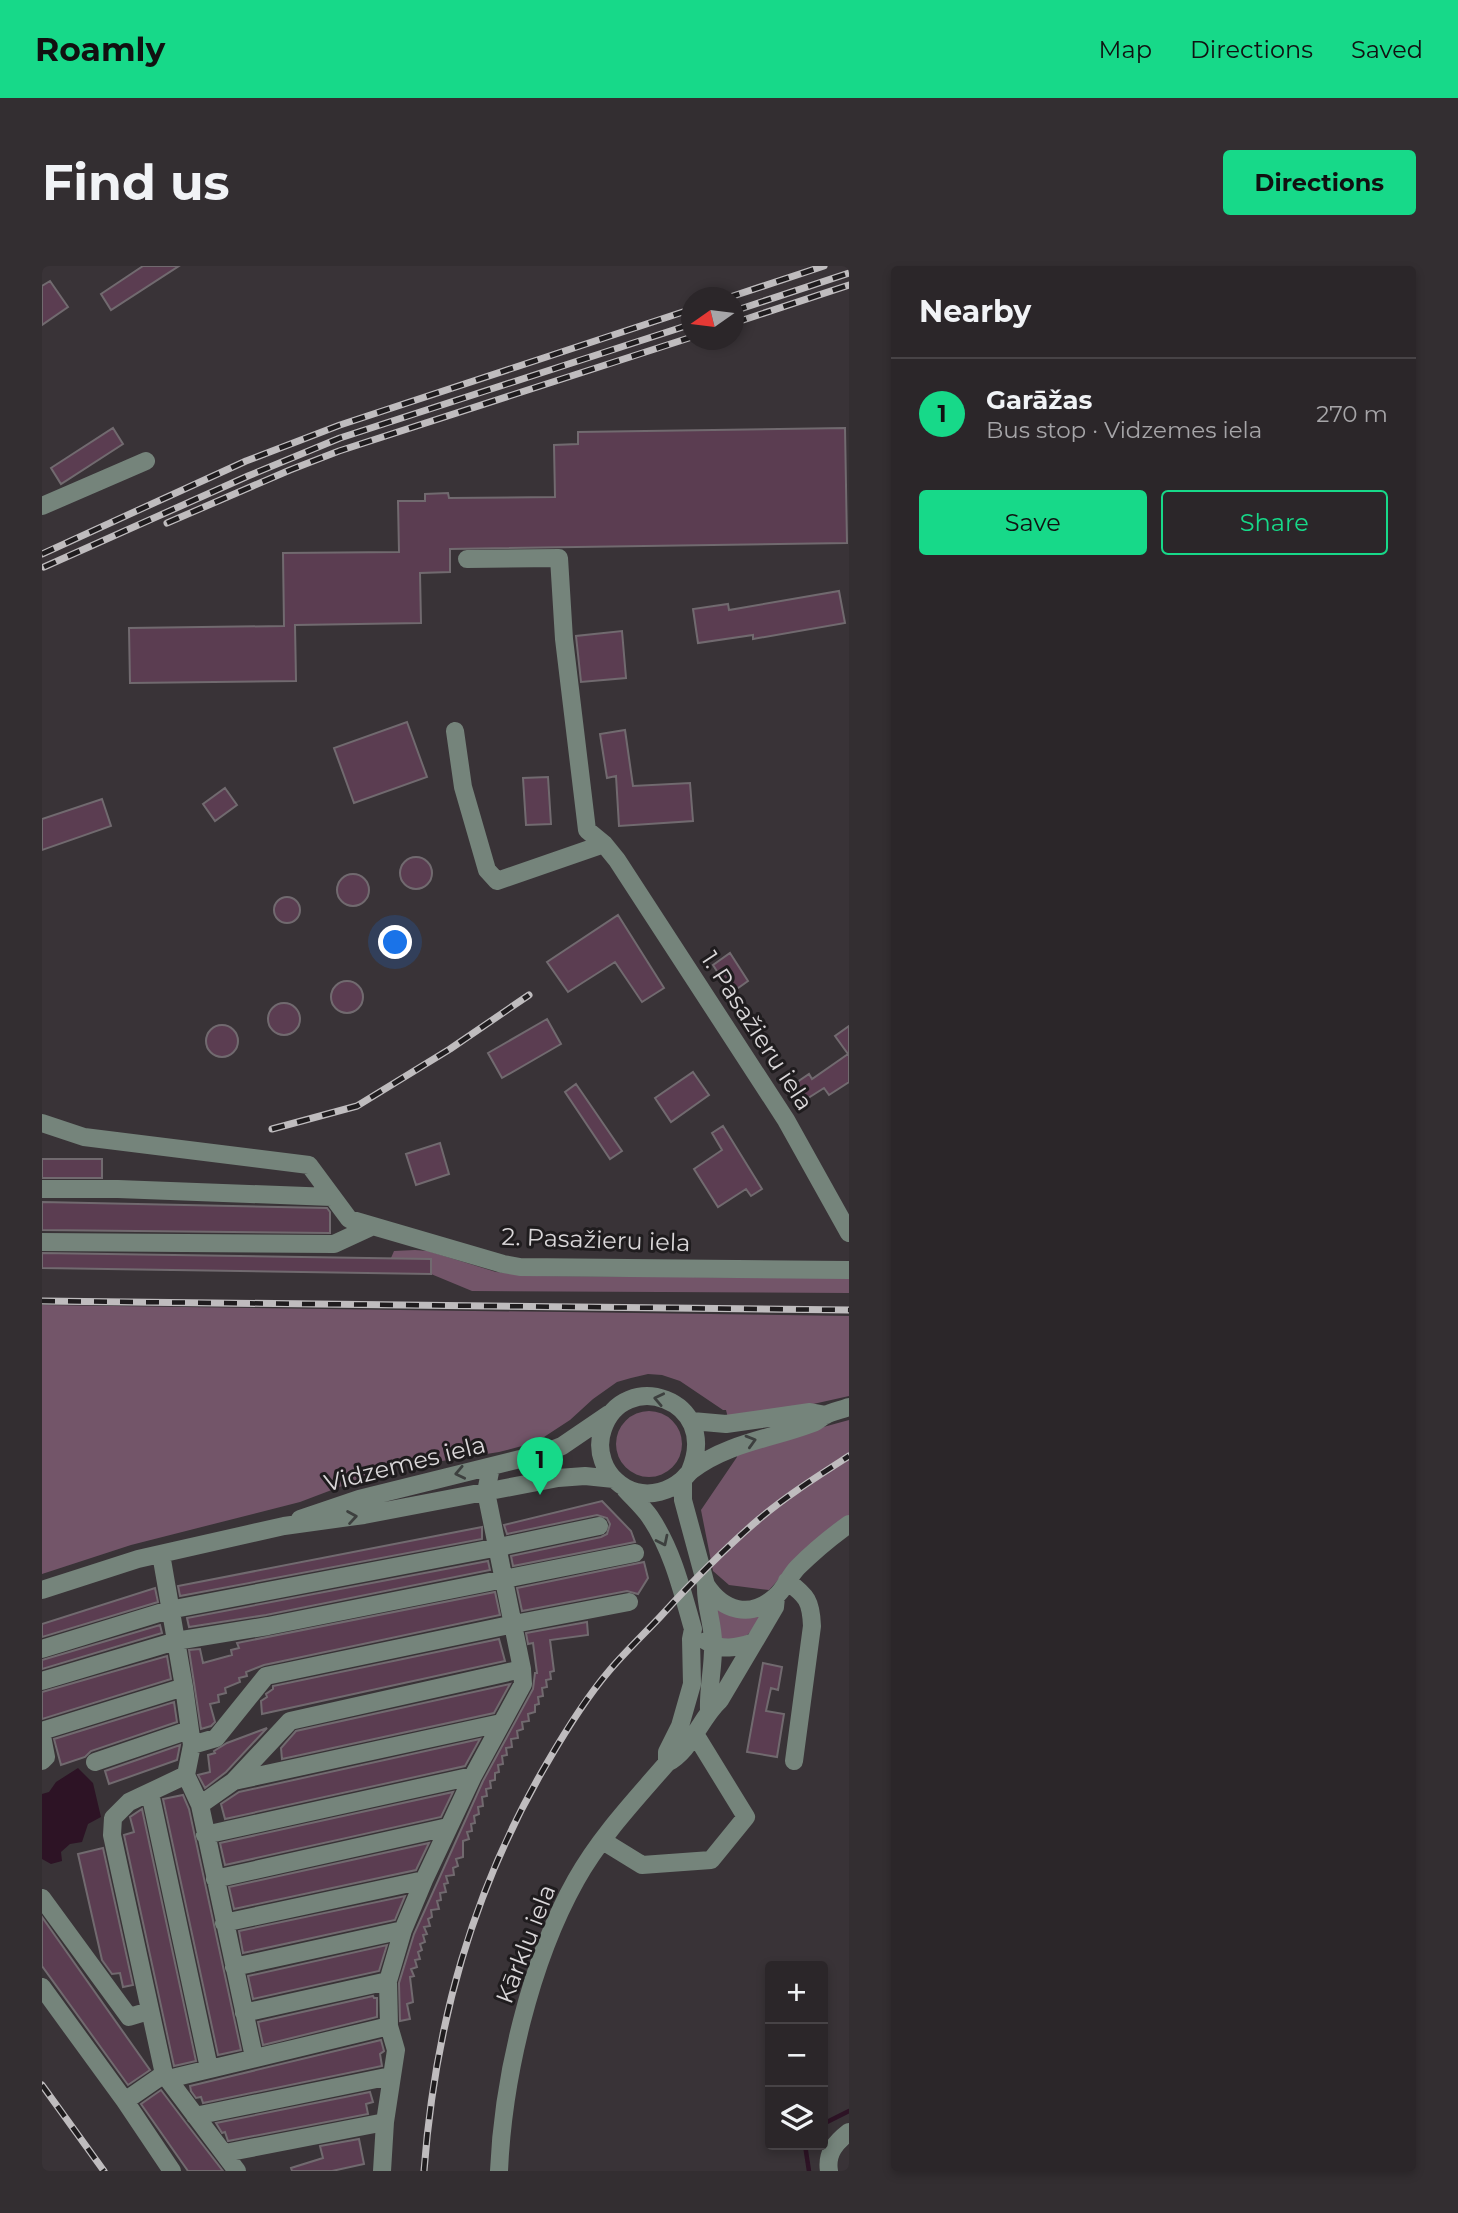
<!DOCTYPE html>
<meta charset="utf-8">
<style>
body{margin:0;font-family:Montserrat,sans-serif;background:#332e31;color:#f1f3f6}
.controls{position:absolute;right:21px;bottom:21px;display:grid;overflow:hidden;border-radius:7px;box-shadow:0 4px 10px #0003}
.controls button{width:63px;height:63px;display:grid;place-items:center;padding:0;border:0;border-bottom:2px solid #474346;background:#2b2629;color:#f1f3f6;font:35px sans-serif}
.compass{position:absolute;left:639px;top:21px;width:63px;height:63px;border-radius:50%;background:#2b2629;box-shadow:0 4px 10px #0003;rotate:256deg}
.you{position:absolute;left:354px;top:677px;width:24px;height:24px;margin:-18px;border:5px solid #fff;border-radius:50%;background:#1a73e8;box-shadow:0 0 0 10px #1a73e833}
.badge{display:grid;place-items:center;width:46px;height:46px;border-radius:50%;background:#17d989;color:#111;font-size:23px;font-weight:700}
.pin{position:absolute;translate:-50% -58px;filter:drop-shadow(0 2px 4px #0008)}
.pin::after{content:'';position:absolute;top:37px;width:24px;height:21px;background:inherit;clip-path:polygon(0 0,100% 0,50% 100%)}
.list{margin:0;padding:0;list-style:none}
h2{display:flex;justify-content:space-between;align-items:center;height:91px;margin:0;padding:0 28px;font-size:30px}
h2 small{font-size:23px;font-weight:400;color:#a6a5a8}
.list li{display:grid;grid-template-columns:46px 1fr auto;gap:21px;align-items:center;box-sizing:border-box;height:112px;padding:0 28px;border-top:2px solid #474346}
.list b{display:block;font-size:26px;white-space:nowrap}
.list p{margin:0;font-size:23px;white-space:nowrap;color:#a6a5a8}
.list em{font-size:23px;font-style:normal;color:#a6a5a8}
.actions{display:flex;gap:14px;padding:21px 28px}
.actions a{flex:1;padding:16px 0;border:2px solid #17d989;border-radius:7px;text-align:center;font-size:24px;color:#17d989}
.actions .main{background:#17d989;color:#111}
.icon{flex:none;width:38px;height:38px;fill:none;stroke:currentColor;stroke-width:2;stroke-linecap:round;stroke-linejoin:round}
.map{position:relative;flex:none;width:807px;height:1905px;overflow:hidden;border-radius:7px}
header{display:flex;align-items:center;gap:42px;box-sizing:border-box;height:98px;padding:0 35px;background:#17d989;color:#111}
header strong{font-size:33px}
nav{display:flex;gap:38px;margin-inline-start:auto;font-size:24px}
.intro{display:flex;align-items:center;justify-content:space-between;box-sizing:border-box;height:168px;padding:0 42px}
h1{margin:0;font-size:49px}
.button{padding:18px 32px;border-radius:7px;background:#17d989;color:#111;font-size:24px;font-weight:700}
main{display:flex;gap:42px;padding:0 42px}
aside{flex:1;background:#2b2629;border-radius:7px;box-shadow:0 4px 10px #0003}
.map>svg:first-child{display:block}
.green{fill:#735569}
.water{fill:#2d1325}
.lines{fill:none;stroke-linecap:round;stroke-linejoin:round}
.stream{stroke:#2d1325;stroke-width:4.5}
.building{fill:#5b3d51;stroke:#716a6f;stroke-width:2}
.minor{stroke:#75847b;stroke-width:18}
.rail-casing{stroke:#bfbcbe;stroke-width:7}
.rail{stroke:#1f1c1e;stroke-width:4.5;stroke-dasharray:13;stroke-linecap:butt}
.oneway{stroke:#3d403f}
.labels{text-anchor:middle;stroke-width:6;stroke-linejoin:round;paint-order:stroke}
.street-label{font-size:24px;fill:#dad7d9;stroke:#1f1c1e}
</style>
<header>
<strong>Roamly</strong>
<nav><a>Map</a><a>Directions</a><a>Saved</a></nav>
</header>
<div class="intro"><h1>Find us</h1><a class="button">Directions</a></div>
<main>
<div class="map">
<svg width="807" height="1905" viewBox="0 0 807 1905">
<rect width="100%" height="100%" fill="#393337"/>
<path class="green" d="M373,984L386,985L454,1006L495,1010L807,1012V1027L430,1025L389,1008V993L349,992L352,985Z
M0,1039L807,1050V1130L731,1147L686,1152L684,1144H681L638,1115L620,1109L606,1108L589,1112L575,1116L551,1133L528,1154L502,1171L480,1180L457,1186L400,1195L376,1192L336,1201L316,1214L258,1236L89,1279L0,1308Z
M574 1178a33 33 0 1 1 66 0a33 33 0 1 1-66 0Z
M807,1154V1250L766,1281L727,1324L687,1319L671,1305L659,1244L695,1191L693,1185Z
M672,1342L720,1348C708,1371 705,1373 678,1374Z"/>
<path class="water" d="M36,1502L51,1517L59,1551L46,1558L40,1576L28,1578L19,1586L20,1595L9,1598L0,1593V1528L7,1526L14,1516Z"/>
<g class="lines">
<path class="stream" d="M781,1858L807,1845
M763,1879L767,1905"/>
</g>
<path class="building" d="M101,0H137L69,44L59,28Z
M8,15L26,41L0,59V20Z
M71,162L81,178L19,218L9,202Z
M803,162L805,277L408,283V306L378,307L379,357L253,359L254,415L88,417L87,362L242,360L241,287L357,286L356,235H383V228L406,227L407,232L513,231L512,179L536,178V166Z
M797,325L803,357L711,373V369L656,377L651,343L686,338L687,344Z
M580,365L584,412L539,416L534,370Z
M365,456L385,511L312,537L292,482Z
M583,464L591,520L648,517L651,555L577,560L574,510L565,512L558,468Z
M506,511L509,558L484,559L481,512Z
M183,522L195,539L173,555L161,538Z
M60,533L69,560L0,584V553Z
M358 607a16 16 0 1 1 32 0a16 16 0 1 1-32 0Z
M295 624a16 16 0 1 1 32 0a16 16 0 1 1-32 0Z
M232 644a13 13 0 1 1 26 0a13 13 0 1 1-26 0Z
M576,649L622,722L600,736L573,696L526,726L505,696Z
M688,687L706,715L689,727L671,699Z
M289 731a16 16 0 1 1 32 0a16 16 0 1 1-32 0Z
M226 753a16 16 0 1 1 32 0a16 16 0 1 1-32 0Z
M505,753L519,778L460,812L446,787Z
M164 775a16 16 0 1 1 32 0a16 16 0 1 1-32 0Z
M807,760V816L787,829L782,822L755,839L745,823L767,808L770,813L806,788L793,770Z
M651,806L667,829L629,856L613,832Z
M534,818L580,885L568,893L523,826Z
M681,860L720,923L709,930L704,923L676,941L652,903L680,884L670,867Z
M398,877L407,908L374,919L364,888Z
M0,893H60V912H0Z
M0,936L285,942L288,946V967L0,964Z
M0,987L389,993V1008L0,1002Z
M560,1235L589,1265L593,1276L471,1300L469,1290L559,1271L565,1268L568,1258L565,1252L555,1249L465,1268L462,1259Z
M440,1261V1273L138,1330L136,1320Z
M446,1295L448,1304L224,1349L147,1361L145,1352Z
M602,1296L606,1312L596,1328L585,1325L480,1345L475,1322Z
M113,1322L116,1336L0,1371V1358Z
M453,1326L458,1349L222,1399L204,1406L205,1410L197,1412L198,1416L183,1422L184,1427L176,1429L177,1436L168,1438L173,1456L169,1460L159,1463L147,1384L158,1383L161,1397L190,1389L189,1384L197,1382L195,1377Z
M545,1356L546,1369L508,1374L512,1405L508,1406L509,1413L504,1414L505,1421L500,1422L501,1430L496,1431L497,1438L493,1439V1446L486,1448L487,1455L480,1456L481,1463L475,1465L476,1472L469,1473L470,1481L464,1482L465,1489L460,1490L461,1498L456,1499L457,1506L453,1507V1514L448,1515L449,1522L444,1523L445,1530L440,1531L441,1540L436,1541L437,1548L432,1550L433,1557L429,1558L430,1565L425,1566L427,1573L421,1575V1591L414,1593L416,1600L411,1602L412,1609L404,1610L406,1617L402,1618L404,1626L398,1627L399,1634L395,1635L397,1643L389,1644L390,1651L386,1653L388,1660L382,1661L385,1668L381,1669L383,1676L378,1678L380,1684L376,1686L378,1693L373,1694L375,1701L369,1703L372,1710L368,1711L371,1736L365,1738L368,1753L358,1755L357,1717L372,1668L441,1515L491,1423L493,1407H495L491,1377L486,1378L484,1367Z
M118,1359L120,1367L0,1403V1394Z
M457,1373L463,1395L220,1448L219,1435L225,1431L224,1428L231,1423V1420Z
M125,1390L129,1413L0,1453V1426Z
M721,1397L740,1401L736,1424L729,1422L724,1445L742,1448L735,1491L705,1486Z
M468,1418L452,1447L240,1493L239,1482L254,1465Z
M132,1436L135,1456L49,1485L43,1491L19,1499L12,1473Z
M225,1462L184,1506L163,1522L156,1509L168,1506L166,1489L173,1487L172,1485L185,1477Z
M438,1473L423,1500L183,1553L179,1538L197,1526Z
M138,1479L135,1494L67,1518L63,1505Z
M411,1526L399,1551L183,1599L178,1577Z
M141,1529L147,1543L199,1784L176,1789L121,1533Z
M100,1543L154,1795L132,1800L82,1569L92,1566L88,1551Z
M387,1577L374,1604L192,1643L187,1621Z
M61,1582L91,1719L81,1721L78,1707L70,1708L60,1694L36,1588Z
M363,1630L353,1654L201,1687L197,1665Z
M0,1651L108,1804L86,1819L0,1700Z
M345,1679L337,1705L211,1733L206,1710Z
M331,1730L332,1732H335V1751L221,1779L216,1756Z
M339,1774L342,1785L338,1788L340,1800L161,1837L159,1831L154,1832L149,1825L148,1820Z
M119,1824L144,1857L181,1905H146L99,1838Z
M328,1826L331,1836L324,1838L326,1848L186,1875L183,1866L180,1867L174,1857Z
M317,1873L322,1898L290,1905H250L249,1902L281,1892L278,1880Z"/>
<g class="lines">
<path class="minor" d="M0,240L104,195
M425,293L517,292L522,373L545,564L562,578L575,594L744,854L807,967
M413,465L421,521L445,604L455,615L562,578
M0,857L42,871L267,899L307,953L461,998L478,1001L807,1004
M0,923H76L290,931
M0,976L292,978L331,960
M650,1155L684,1158L768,1146L784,1149
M648,1205C679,1132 581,1102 561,1163C557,1174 557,1184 561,1195C566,1210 579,1222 594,1226C610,1230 627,1225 639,1215C643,1212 646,1207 650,1204C686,1177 728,1173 768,1158C774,1157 777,1153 782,1150C789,1146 799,1144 807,1141
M641,1214V1234L664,1319C681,1345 708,1353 733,1331C743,1323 747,1310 756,1301C772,1285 789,1271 807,1258
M583,1223C591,1232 601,1241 608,1251C631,1285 640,1325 651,1363L649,1373L650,1418L638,1460L625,1486V1497
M258,1253L317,1233L502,1187L520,1180L567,1148
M119,1288L142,1421L150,1479L144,1509L158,1539L212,1791
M745,1315C765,1330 769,1335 770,1360L752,1495
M664,1319C663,1339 671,1357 671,1376C672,1399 666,1421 667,1444
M0,1324L96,1293L242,1260L322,1249L516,1212L543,1210L572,1213
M664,1375C679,1385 695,1382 712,1376
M0,1383L127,1344L457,1281L557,1260
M0,1415L134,1375L226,1360L593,1287
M0,1465L142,1421
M0,1470L4,1491L0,1495
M150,1479L174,1472L224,1410L472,1358L587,1336
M53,1496L147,1464
M144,1509L87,1536L71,1552L70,1569L122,1808L195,1905
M192,1515L459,1457
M108,1527L167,1802
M158,1539L192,1515L248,1455L480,1403L444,1226L449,1201
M163,1569L431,1510L481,1418L480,1403
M561,1575L600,1599L669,1594L704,1551L653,1468
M173,1613L406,1561
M0,1632L87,1751L107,1745
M182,1657L382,1614
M192,1701L361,1664
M0,1721L83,1835L130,1905
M202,1747L346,1715
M126,1813L347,1760
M83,1835L122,1808
M153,1850L349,1810
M183,1887L343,1856
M340,1905L343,1856L354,1784L347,1760L346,1715L361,1664L382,1614L431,1510
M457,1905C461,1812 488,1696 534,1614C558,1571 593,1534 625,1497C649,1485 658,1452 678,1434L733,1341L734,1331
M787,1905C784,1887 794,1876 807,1866"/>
<defs>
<path id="rail" d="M685,32L782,0
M692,45L807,7
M692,57L807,19
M125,257L248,204L297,185L650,71
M0,288L204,195L298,159L650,43
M2,301L206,210L298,172L650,58
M230,863L315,840L408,783L487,729
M0,1035L807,1044
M0,1819L62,1905
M382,1905C393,1759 430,1625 505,1497C523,1466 543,1433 567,1405C583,1386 601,1369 618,1351C649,1317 681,1284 716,1254C744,1230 776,1210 807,1190"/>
</defs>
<use href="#rail" class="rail-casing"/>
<use href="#rail" class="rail"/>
</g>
<defs><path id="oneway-chevron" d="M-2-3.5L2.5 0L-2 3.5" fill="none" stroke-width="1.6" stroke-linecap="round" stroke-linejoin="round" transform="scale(1.75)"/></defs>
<g class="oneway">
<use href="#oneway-chevron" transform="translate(617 1133) rotate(-168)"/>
<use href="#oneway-chevron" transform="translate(709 1175) rotate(-16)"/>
<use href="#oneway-chevron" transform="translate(418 1207) rotate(168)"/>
<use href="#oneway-chevron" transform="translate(310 1251) rotate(-9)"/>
<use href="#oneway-chevron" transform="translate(621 1275) rotate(64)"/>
</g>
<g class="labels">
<g class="street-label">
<text transform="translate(715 765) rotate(57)" y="8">1. Pasažieru iela</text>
<text transform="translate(554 974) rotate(2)" y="8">2. Pasažieru iela</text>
<text transform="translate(363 1198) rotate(-14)" y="8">Vidzemes iela</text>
<text transform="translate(484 1678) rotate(-69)" y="8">Kārklu iela</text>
</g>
</g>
</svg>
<div class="controls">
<button>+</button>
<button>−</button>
<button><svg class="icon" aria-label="layers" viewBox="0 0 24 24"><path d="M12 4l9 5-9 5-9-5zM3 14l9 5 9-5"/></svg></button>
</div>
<svg class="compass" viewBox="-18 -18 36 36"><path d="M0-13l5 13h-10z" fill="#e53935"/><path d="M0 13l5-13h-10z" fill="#a6a5a8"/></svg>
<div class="you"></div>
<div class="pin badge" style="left:498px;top:1229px">1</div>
</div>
<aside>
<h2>Nearby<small></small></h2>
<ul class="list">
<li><span class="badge">1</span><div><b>Garāžas</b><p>Bus stop · Vidzemes iela</p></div><em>270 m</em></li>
</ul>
<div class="actions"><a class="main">Save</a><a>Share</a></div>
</aside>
</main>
